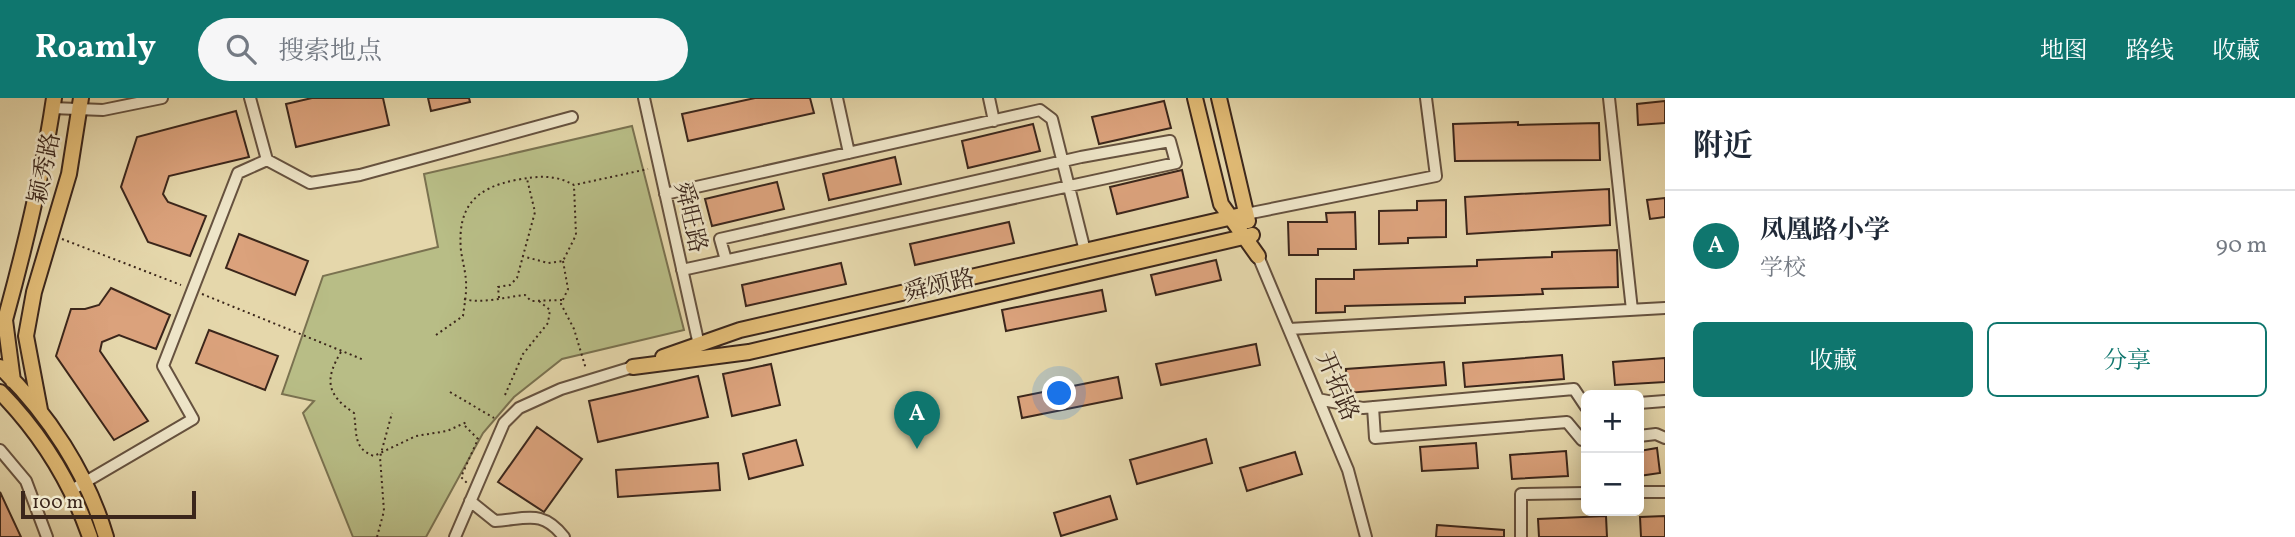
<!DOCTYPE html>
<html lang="zh">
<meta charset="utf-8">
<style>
body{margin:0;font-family:Vollkorn,"Noto Serif SC",serif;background:#f6f6f7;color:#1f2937}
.controls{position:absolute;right:21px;bottom:21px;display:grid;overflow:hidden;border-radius:10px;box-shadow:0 4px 18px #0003}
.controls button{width:63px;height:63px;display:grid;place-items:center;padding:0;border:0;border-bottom:2px solid #e0e1e3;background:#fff;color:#1f2937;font:35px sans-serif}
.scale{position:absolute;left:21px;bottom:18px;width:175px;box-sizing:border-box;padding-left:7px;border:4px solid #3b261b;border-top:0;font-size:19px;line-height:24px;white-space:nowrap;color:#3b261b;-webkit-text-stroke:5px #eee5c8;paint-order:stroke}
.you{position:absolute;left:1060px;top:296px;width:24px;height:24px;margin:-18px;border:5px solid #fff;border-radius:50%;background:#1a73e8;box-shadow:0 0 0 10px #1a73e833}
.badge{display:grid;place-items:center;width:46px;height:46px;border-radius:50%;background:#0f766e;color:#fff;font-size:23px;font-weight:700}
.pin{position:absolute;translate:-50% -58px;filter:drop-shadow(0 2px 4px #0008)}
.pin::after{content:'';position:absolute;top:37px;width:24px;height:21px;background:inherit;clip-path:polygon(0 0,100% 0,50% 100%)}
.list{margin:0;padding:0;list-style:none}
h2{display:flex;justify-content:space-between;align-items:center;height:91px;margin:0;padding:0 28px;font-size:30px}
h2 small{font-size:23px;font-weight:400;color:#747a83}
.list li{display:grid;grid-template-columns:46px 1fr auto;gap:21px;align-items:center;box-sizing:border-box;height:112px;padding:0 28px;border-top:2px solid #e0e1e3}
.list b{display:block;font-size:26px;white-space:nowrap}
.list p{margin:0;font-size:23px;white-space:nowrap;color:#747a83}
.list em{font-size:23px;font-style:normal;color:#747a83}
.actions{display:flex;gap:14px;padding:21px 28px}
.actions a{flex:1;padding:16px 0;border:2px solid #0f766e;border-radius:10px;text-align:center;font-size:24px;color:#0f766e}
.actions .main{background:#0f766e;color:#fff}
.icon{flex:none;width:38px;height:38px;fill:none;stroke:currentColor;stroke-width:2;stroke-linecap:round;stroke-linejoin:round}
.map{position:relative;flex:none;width:1665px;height:439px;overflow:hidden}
header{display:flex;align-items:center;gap:42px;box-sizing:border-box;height:98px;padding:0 35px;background:#0f766e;color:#fff}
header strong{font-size:33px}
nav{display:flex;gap:38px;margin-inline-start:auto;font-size:24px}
.search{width:490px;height:63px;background:#f6f6f7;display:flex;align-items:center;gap:18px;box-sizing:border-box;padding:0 24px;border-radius:38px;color:#747a83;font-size:26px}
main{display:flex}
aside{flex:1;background:#fff}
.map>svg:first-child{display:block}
.green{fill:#b8bd86;stroke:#7a7250;stroke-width:2}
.building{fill:#dba27c;stroke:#3b261b;stroke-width:2}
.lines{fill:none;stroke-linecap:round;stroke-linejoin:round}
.minor-casing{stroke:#66523f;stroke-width:14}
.major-casing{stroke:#3b261b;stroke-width:18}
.path{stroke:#3b261b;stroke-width:2;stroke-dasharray:2 3.5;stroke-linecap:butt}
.minor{stroke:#eee5c8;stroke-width:10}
.major{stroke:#e2bc76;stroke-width:14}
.labels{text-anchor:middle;stroke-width:5;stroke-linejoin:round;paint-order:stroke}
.street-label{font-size:24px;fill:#3b261b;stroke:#eee5c8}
</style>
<header>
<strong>Roamly</strong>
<div class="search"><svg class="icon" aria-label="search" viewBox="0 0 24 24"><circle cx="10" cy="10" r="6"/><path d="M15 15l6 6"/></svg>搜索地点</div>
<nav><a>地图</a><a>路线</a><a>收藏</a></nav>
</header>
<main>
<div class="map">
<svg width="1665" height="439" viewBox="0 0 1665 439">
<rect width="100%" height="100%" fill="#e5d7ab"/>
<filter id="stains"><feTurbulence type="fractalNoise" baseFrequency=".00286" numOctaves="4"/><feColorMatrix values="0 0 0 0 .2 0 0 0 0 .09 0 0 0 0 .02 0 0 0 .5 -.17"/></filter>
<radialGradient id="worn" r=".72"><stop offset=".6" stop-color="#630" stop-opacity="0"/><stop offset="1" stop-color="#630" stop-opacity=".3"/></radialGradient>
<path class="green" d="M632,28L684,232L562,261L514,299L483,335L426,439H353L303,315L314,303L282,296L323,178L438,149L424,76Z"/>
<path class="building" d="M312,0H383L389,27L296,49L286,6Z
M428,0H469L470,4L431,13Z
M755,0H810L814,15L688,43L682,16Z
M1164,3L1171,30L1099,46L1092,19Z
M1665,3V25L1638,27L1637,6Z
M236,13L249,59L169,78L163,96L168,104L206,118L190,158L148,144L121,89L137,39Z
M1518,24V27L1599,25L1600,62L1455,63L1453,26Z
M1033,26L1040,53L968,70L962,43Z
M895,59L901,86L829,102L823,76Z
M1182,72L1188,99L1117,116L1110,89Z
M777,84L784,111L712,128L705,101Z
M1609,91L1610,127L1467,136L1465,99Z
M1665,100V119L1650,121L1647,102Z
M1446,102V139L1408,140V145L1379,146V113L1417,112V103Z
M1355,114L1356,151H1318V157H1289L1288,124H1327L1326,115Z
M1009,124L1014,145L915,167L910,146Z
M239,136L308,163L295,197L226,170Z
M1617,152L1618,189L1542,191L1543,196L1465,199V205L1345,208V214L1316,215V181H1354V172L1477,168V162L1552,159V154Z
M1216,162L1221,182L1156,197L1151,177Z
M841,165L846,186L746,208L742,187Z
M111,190L170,217L156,251L119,237L102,244L100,253L148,323L114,342L56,258L71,211H85L99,207Z
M1102,192L1106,213L1006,233L1002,212Z
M209,232L278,258L265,292L196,265Z
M1256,246L1260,267L1161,287L1156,266Z
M1562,257L1564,281L1465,289L1463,265Z
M1665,260V284L1615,287L1613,264Z
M1444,264L1446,287L1347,295L1346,271Z
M771,266L780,307L732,318L723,276Z
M698,278L708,319L598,344L589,303Z
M1118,279L1122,300L1022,320L1018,299Z
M537,329L582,361L544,414L498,384Z
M1206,341L1212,365L1137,386L1130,362Z
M796,342L803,367L749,381L743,356Z
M1476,345L1478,370L1422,373L1420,349Z
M1657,350L1660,375L1639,378V353Z
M1566,353L1568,378L1512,381L1510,357Z
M1295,354L1302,376L1247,393L1240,370Z
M718,365L720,392L618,399L616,372Z
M0,394L21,439H0Z
M1110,398L1117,421L1061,438L1054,415Z
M1606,418L1607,439H1539L1538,421Z
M1665,418V439H1641L1640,419Z
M1437,427L1504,432V439H1436Z"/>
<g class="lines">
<defs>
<path id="minor" d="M644,0L699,247
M837,0L849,55
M989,0L994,23
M1609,0L1632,212
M52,10L103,12L162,0
M267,62L310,85L360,77L572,19
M665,96L1040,12L1052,21L1085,153
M1246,116L1436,78L1426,0
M1258,158L1348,372L1366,439
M682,172L1176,65L1170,43L1081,59L720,141L726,162
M1289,231L1665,210
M1318,301L1363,310L1574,291L1586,309
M1639,305L1665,303
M1373,309L1375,340L1567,324L1582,342H1586
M1639,338L1656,336L1665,340
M0,352L26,383L47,439
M70,393L193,321L163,268L238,75L267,62L250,0
M1639,394H1665
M470,403L495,423C527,421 542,411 564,439
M455,439L504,325L519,310L561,291L633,269
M1521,439V396L1586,395"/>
<path id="major" d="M1195,0L1221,106L1258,158
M1219,0L1248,123
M5,222L13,283
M0,228L5,222C25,149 43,75 54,0
M663,259L740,232L1246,116
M0,269C48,315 87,375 106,439
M633,269L749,254L1252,137
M0,294C40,335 71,384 90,439
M40,312L26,238L34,194L69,76L81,0"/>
</defs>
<use href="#minor" class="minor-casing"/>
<use href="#major" class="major-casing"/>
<path class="path" d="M62,141L181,187
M522,158L548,165L563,163L576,137L574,88
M563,163L568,191L561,206L574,231L586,271
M202,196L364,262
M499,200L498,189L510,187L517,180L535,114L527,81
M464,201C482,206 505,199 525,197L531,203L562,202
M436,237L463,218C464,209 466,200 466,191C467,179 463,166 461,153C457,109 475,90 516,82C538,78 554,76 574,87L648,71
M341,254C324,282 327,297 354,315C357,335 353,351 374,358L416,338L447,333L467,324
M450,294L494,320
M505,297L523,256L548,225L550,212L539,203
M465,328L478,341L461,379L467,385
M377,439L384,413L380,359L392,315"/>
<use href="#minor" class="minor"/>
<use href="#major" class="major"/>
</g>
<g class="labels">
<g class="street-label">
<text transform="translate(44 70) rotate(-78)" y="8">颖秀路</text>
<text transform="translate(691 119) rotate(77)" y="8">舜旺路</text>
<text transform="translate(939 187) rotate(-13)" y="8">舜颂路</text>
<text transform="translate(1338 288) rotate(67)" y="8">开拓路</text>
</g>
</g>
<rect width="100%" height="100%" filter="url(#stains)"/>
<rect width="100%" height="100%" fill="url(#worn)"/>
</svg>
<div class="controls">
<button>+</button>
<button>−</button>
</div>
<div class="scale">100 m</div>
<div class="you"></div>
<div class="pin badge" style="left:917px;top:351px">A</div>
</div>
<aside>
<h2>附近<small></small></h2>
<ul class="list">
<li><span class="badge">A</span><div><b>凤凰路小学</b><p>学校</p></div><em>90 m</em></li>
</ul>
<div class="actions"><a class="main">收藏</a><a>分享</a></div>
</aside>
</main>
